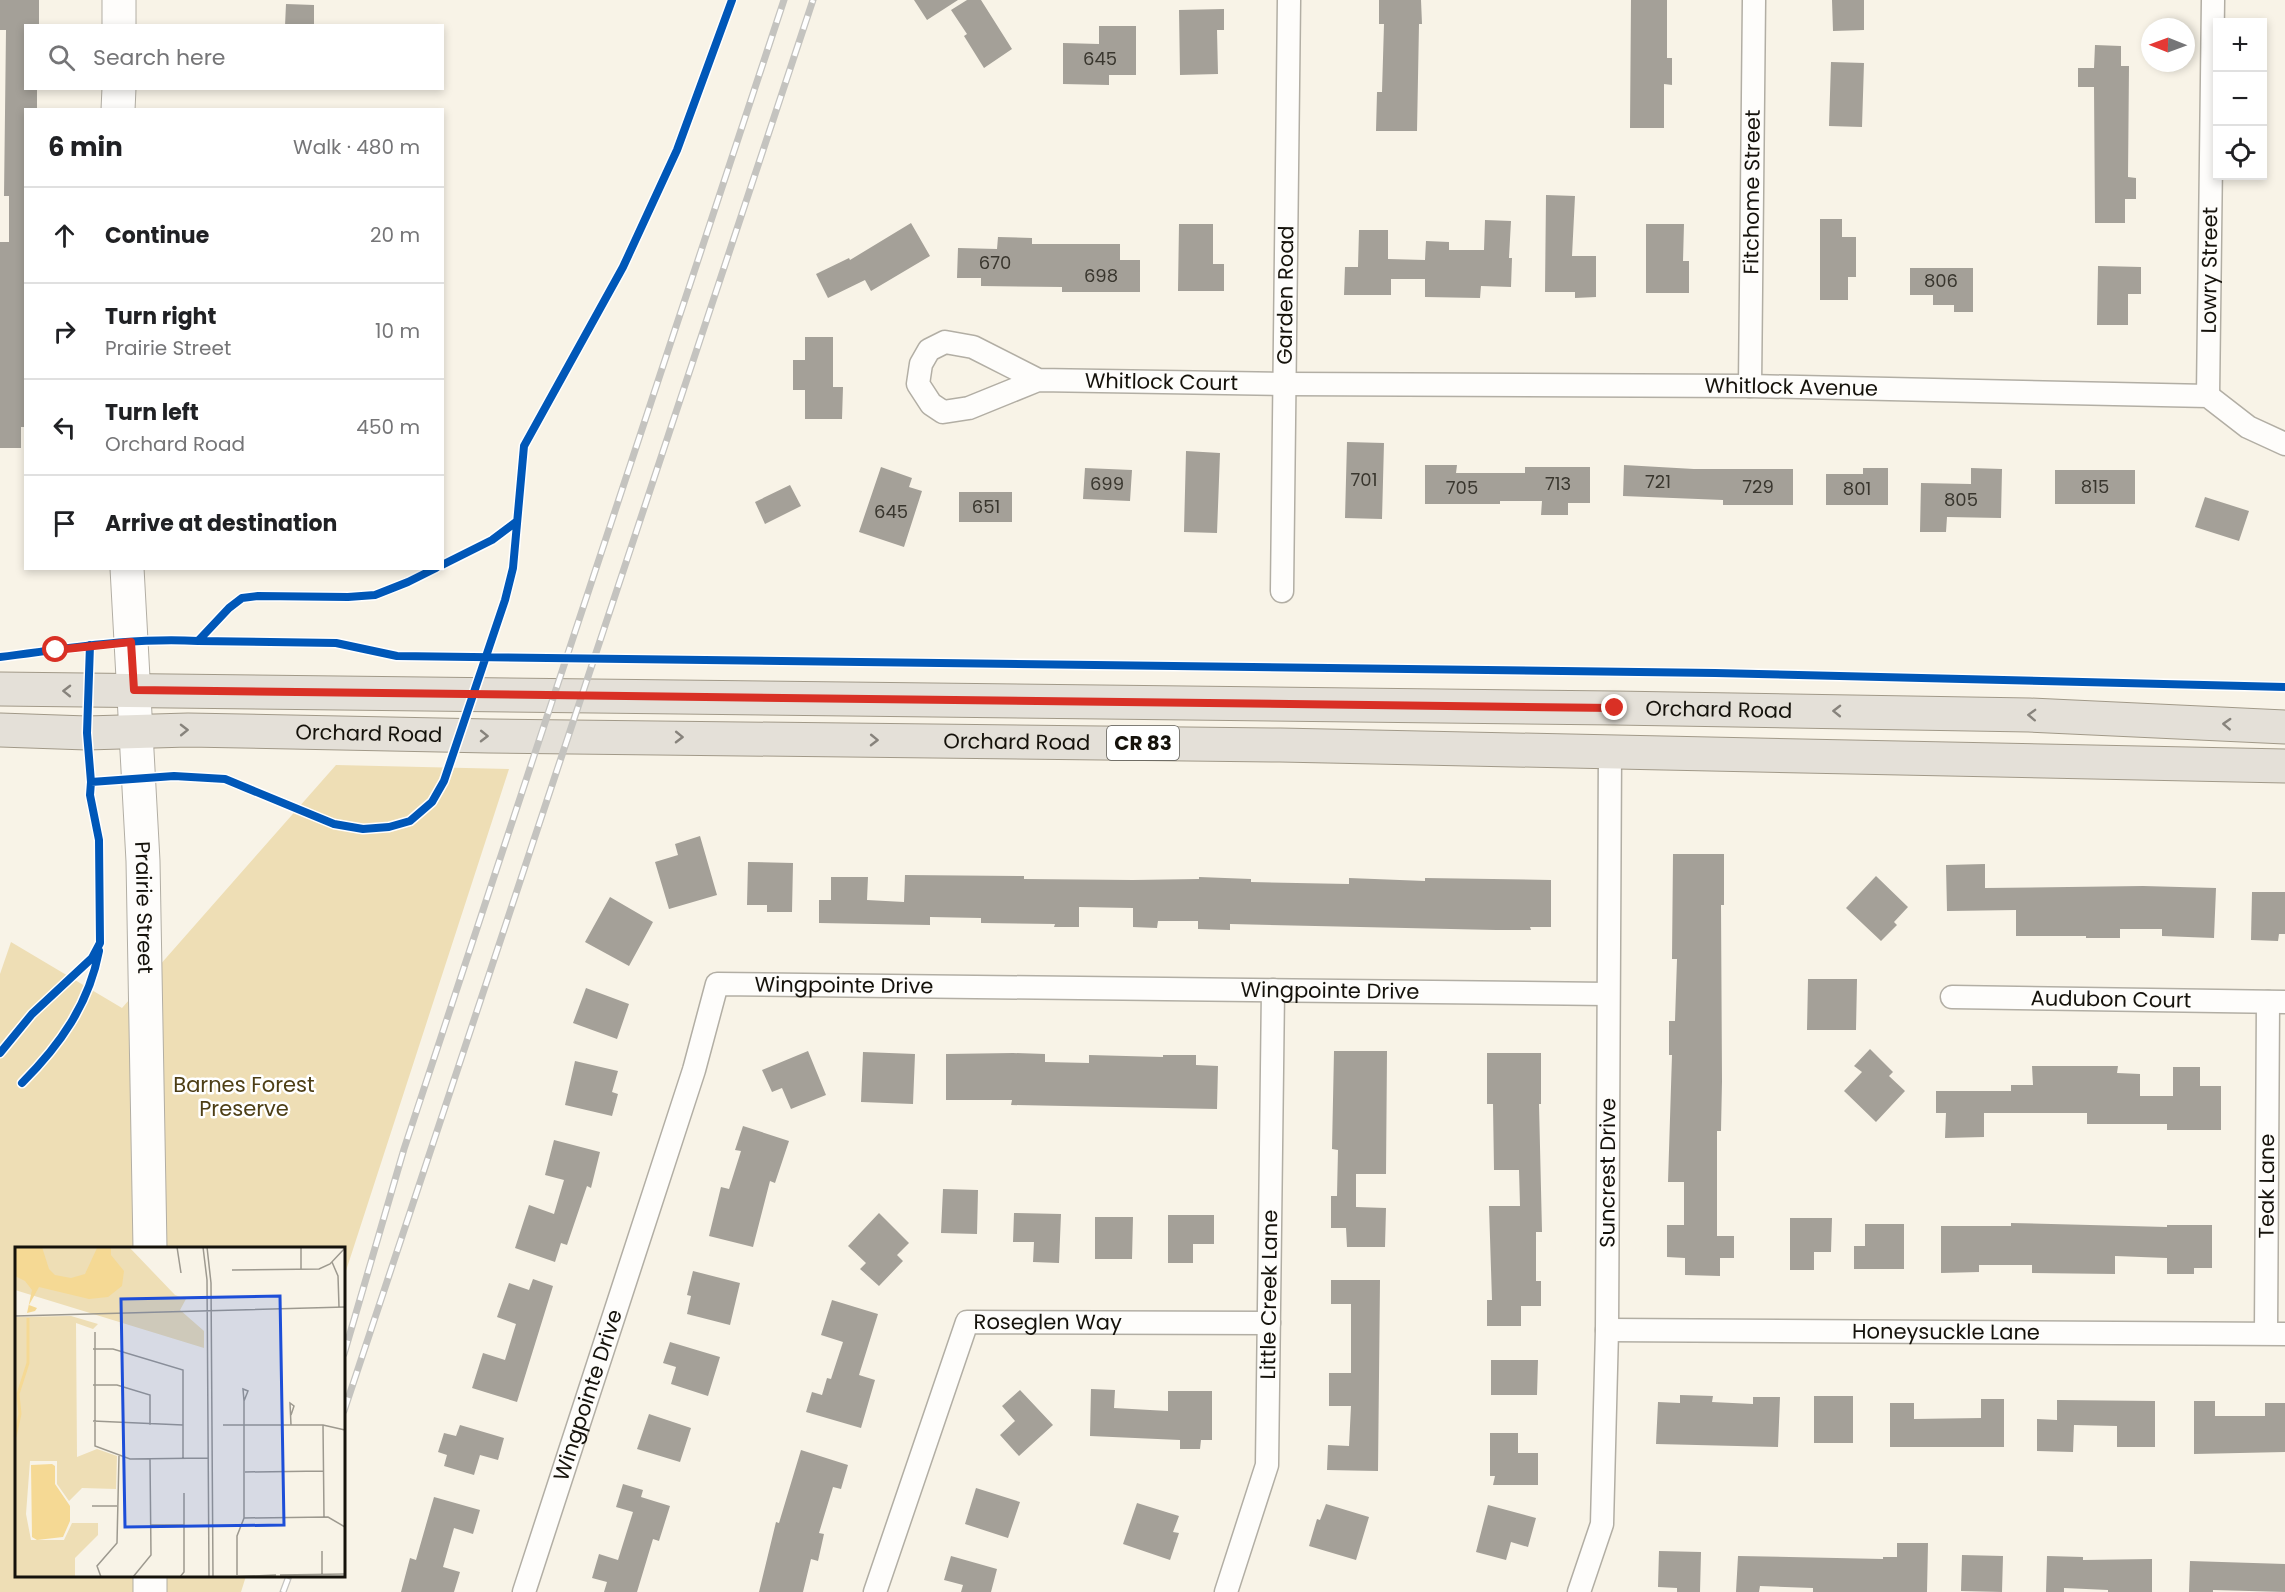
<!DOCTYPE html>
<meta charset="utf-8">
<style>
body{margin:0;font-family:Poppins,sans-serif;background:#f2f2f2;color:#202124}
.controls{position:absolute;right:18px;top:18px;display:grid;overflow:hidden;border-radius:0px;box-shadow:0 3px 9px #0003}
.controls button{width:54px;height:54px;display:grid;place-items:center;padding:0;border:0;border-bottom:2px solid #e0e0e0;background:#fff;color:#202124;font:30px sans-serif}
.compass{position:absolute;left:2141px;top:18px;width:54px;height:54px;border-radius:50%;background:#fff;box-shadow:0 3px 9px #0003;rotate:271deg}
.stop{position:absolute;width:18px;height:18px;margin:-14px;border:4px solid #d93025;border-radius:50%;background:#fff}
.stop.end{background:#d93025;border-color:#fff;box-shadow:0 2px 6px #0008}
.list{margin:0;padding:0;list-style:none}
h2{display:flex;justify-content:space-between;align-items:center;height:78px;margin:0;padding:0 24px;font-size:26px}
h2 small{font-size:20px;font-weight:400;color:#757577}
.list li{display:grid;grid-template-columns:39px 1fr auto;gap:18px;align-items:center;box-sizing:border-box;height:96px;padding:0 24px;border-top:2px solid #e0e0e0}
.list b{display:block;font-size:22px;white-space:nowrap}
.list p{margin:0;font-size:20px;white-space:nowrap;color:#757577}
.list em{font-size:20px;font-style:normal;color:#757577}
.icon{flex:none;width:33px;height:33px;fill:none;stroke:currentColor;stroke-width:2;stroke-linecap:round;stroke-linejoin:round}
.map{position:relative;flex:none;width:2285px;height:1592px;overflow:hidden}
.search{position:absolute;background:#fff;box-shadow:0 3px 9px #0003;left:24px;top:24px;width:420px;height:66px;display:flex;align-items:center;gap:15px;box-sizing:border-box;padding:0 21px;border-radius:0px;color:#757577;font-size:22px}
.panel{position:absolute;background:#fff;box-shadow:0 3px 9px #0003;left:24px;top:108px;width:420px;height:462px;border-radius:0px}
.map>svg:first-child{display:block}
.green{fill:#eedeb5}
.building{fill:#a4a098}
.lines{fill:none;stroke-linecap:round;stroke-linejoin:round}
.street-casing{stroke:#b2aea4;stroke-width:25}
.secondary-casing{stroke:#b2aea4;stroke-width:35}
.primary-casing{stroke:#a19988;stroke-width:35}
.street{stroke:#fefdfb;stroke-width:22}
.secondary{stroke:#fefdfb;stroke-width:33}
.primary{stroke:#e4e0d8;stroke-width:33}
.rail-casing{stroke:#c4c3bf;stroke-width:7}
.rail{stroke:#fff;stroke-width:4.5;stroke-dasharray:14;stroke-linecap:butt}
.cycleway-casing{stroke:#fff;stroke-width:11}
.cycleway{stroke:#0057b8;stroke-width:8}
.oneway{stroke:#87837c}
.route{stroke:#d93025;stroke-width:8}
.labels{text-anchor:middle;stroke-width:5;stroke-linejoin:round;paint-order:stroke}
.number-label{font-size:18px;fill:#39362e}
.shield{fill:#fff;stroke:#5b5954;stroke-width:1.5}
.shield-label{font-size:20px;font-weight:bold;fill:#15120b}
.street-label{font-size:21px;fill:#15120b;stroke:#fff}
.park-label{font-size:21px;fill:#4d3e15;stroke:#fff}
.inset-river{fill:none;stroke:#f5d994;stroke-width:3}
.inset-road{fill:none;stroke:#9d998f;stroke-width:1.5}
.view{fill:#1d4ed8;fill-opacity:0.15;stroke:#1d4ed8;stroke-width:3}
.inset-edge{fill:none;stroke:#15120b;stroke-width:3}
</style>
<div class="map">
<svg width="2285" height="1592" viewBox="0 0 2285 1592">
<rect width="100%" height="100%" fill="#f8f3e7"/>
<path class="green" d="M336,765L509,769L344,1277V1248H16V1576H246L241,1592H0V974L11,942L122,1008Z"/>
<path class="building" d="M0,0H39V26H26V88H37V110H26V427H21V448H0V242H9V196H4L6,30H0Z
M914,0H958L927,20Z
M967,0H981L1012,49L984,68L964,36L967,34L951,10Z
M1379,0H1421L1422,24H1419L1417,131H1376L1377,92H1382L1384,24H1379Z
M1631,0H1667V58H1672V85L1664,84V128H1630Z
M1832,0H1864V30L1833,31Z
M286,4L314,5V26H285Z
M1224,9V30H1217L1218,74L1180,75L1179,10Z
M1099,26H1136V75H1109V85L1063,84V43L1099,44Z
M2095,45L2121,46V66H2129L2128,177L2136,178V199H2125V223H2095L2094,87H2078V68H2094Z
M1831,62L1864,63L1862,127L1829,126Z
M1546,195L1575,196L1572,256H1596V297L1575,298V292H1545Z
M1820,219H1842V237H1856V277H1848V300H1820Z
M1485,220L1511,221L1509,258H1512L1511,287L1481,286L1480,298L1425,297V279H1391V295H1344L1345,267H1358L1359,230H1388V259L1425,260L1426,241L1449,242V250H1484Z
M911,223L930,256L871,291L865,280L828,298L816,274L849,258L850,260Z
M1179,224H1213V264H1224V291H1178Z
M1646,224H1684L1683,261H1689V293H1646Z
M998,237L1032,238V244H1120V260H1140V292H1062V287L981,286V278H957L958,248L997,249Z
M2098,266L2141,267V294H2128V325H2097Z
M1910,268H1973V312H1954V305H1933V295H1910Z
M805,337H833V387H843L842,419H805V390H793V360H805Z
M1347,442L1384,443L1382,519L1345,518Z
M1186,451L1220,453L1217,533L1184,532Z
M1425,465H1457L1456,473H1525V467H1590V503H1568V515H1541L1542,501H1500V504H1425Z
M1624,465L1694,469H1793V505H1723V500L1623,496Z
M881,467L912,478L909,487L922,491L904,547L859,532Z
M1085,468L1132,470L1130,501L1083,499Z
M1863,468H1888V505H1826V474H1863Z
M1971,468L2002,469L2001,518L1947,517L1946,532H1920L1921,483L1971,484Z
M2055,470H2135V504H2055Z
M790,485L801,506L765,524L755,502Z
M959,492H1012V522H959Z
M2205,497L2249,511L2239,541L2195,527Z
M700,836L717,895L669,909L655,862L678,855L675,844Z
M1673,854H1724V905H1721L1722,1081L1721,1131H1717V1236H1734V1258H1720V1276L1685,1275V1258L1667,1257V1225H1684V1182H1668L1672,1055H1669V1021H1675L1677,959H1672Z
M748,862L793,863L792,912H767V905H747Z
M1985,864V888L2143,886L2216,888L2214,938L2162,936V929H2120V938H2086V936H2016V910L1947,911L1946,865Z
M905,875L1024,876V879L1133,880L1199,879V877L1251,879V882L1349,884V878L1425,881V878L1551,880V927H1530L1531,930H1496L1230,924V930L1198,929V921H1158L1157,928L1133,927V908L1079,907V927H1054L1055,924L981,923V918L930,917V925L819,923V900H831V877H868L867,900L904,902Z
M1876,876L1908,907L1894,922L1897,925L1881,941L1846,908Z
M2252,892H2285V934H2279L2278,941L2251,940Z
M610,897L653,922L629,966L585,942Z
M1808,979H1857L1856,1030H1807Z
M586,988L629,1004L617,1039L573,1023Z
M1870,1049L1893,1072L1889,1076L1905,1091L1876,1122L1844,1091L1862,1072L1854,1066Z
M808,1051L826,1095L791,1109L782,1088L772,1092L762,1070Z
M1334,1051H1387L1386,1174H1356V1207L1386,1208L1385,1247H1347L1346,1228H1331V1196H1337L1338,1150L1332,1149Z
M863,1052L915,1054L913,1104L861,1102Z
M1013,1053L1045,1054V1062L1089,1063V1055L1163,1057V1055H1196V1065L1218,1066L1217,1109L1011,1105L1012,1100H946V1054Z
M1487,1053H1541V1104H1539L1542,1232H1536V1281H1541V1306H1521V1326H1487V1300H1492L1489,1206H1520L1519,1170H1494L1493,1104H1487Z
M575,1061L618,1071L612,1092L618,1094L612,1116L565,1105Z
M2032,1066H2118L2117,1073L2140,1074V1096H2173V1067H2200V1086H2221V1130H2167V1124H2087V1113H1984V1137L1945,1138L1946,1113H1936V1091H2011V1085H2033Z
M743,1126L789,1141L775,1183L770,1181L753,1247L709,1236L721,1187L729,1189L741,1151L735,1150Z
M554,1140L600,1152L591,1188L587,1186L567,1245L561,1243L555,1262L515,1248L529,1205L554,1214L564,1180L545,1175Z
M943,1189L978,1190L977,1234L941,1233Z
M879,1213L909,1243L897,1255L903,1261L879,1286L860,1269L866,1263L848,1246Z
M1014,1213L1061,1214L1059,1263L1033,1262L1034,1242H1013Z
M1168,1215H1214V1244H1193V1263H1168Z
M1095,1217H1133L1132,1259H1095Z
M1790,1218H1832L1831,1252H1814V1270H1790Z
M2011,1223L2167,1227V1225H2212V1268H2194V1274H2167V1258L2115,1256V1274L2032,1273V1265H1979V1272L1941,1273V1226H2011Z
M1865,1224H1904V1269H1854V1246H1865Z
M693,1271L740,1283L730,1325L687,1314L691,1296L687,1295Z
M533,1279L553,1286L517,1402L472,1388L483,1353L505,1360L516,1324L497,1317L509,1283L529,1290Z
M1331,1280H1380L1378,1471L1327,1470L1328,1445L1349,1446L1351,1406H1329V1373H1351V1304H1331Z
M832,1300L878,1314L859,1375L875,1380L861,1428L806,1412L812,1392L822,1395L827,1378L831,1379L843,1342L821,1335Z
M670,1342L720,1357L708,1396L671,1384L676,1367L663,1363Z
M1491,1360H1538L1537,1395H1491Z
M1091,1389L1115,1390L1114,1408L1168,1411V1391H1212V1440H1201L1200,1449H1180V1440L1090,1436Z
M1020,1390L1053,1425L1019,1456L1000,1435L1015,1421L1002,1406Z
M1680,1395L1713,1396L1712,1402L1753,1404V1397H1780L1778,1447L1656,1444L1658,1402L1680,1403Z
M1814,1396H1853V1443H1814Z
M1981,1399H2004V1447H1890V1403H1914V1419L1981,1418Z
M2057,1400L2155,1401V1447H2117V1426L2074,1425L2073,1452L2037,1451V1419L2057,1420Z
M2194,1401H2215V1416H2265V1403H2285V1452L2194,1454Z
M649,1414L691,1428L680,1462L637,1449Z
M460,1425L504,1438L498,1460L480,1455L474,1475L444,1466L447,1455L438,1452L444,1433L456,1436Z
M1490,1433H1518V1453H1538V1485H1493L1495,1476H1490Z
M801,1450L848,1465L841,1489L833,1487L819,1533L824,1534L818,1561L811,1559L803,1592H759L776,1522L779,1523Z
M623,1484L643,1490L641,1497L670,1506L659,1541L653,1539L637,1592H604L607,1582L592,1578L599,1554L618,1560L633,1512L616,1507Z
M976,1488L1020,1502L1008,1538L965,1524Z
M434,1497L480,1510L473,1534L454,1528L443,1567L460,1572L454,1592H401L410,1558L416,1560Z
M1137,1503L1179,1516L1173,1532L1179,1533L1170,1560L1123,1544Z
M1326,1504L1369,1517L1356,1560L1309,1546L1317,1519L1320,1520Z
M1488,1505L1536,1518L1528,1547L1511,1542L1506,1560L1476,1552Z
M1897,1543H1928L1927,1592H1813V1588L1760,1586L1759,1592H1736L1738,1556L1883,1559V1557H1897Z
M1659,1551L1701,1552L1700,1592H1677V1588L1658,1587Z
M1962,1555L2003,1556L2002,1592L1961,1591Z
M951,1556L997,1569L991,1592H961L963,1585L944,1580Z
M2047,1556L2083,1557V1560L2152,1559V1592H2108V1590L2064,1588V1592H2046Z
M2190,1561L2285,1564V1592L2213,1590V1592H2189Z"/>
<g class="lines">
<defs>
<g id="street">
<path id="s1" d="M1038,380L969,408L943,412L931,404L918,384L921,364L929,350L945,342L973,347L1038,380L1285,384L1750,386L2208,396L2248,427L2285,444"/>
<path id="s2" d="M1750,386L1754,0"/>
<path id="s3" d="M2208,396L2213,0"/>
<path id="s4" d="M1282,591L1289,0"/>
<path id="s5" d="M1952,997L2285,1002"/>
<path id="s6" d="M1607,1330L2285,1334"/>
<path id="s7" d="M2266,1333L2268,1002"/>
<path id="s8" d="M524,1592L694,1070L717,984L1608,994"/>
<path id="s9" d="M875,1592L967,1322L1269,1323"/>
<path id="s10" d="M1226,1592L1267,1465L1273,990"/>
<path id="s11" d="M1579,1592L1602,1524L1607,1330L1610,751"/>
</g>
<g id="secondary">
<path d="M119,26V0"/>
<path d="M118,110L119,88"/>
<path id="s12" d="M127,568L143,861L150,1248"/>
<path d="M150,1592V1576"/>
</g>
<g id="primary">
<path id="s13" d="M0,689L1615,708L2029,715L2285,727"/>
<path id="s14" d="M0,730L87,733L188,730L489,736L1280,745L2285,766"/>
</g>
</defs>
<use href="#street" class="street-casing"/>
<use href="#secondary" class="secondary-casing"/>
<use href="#primary" class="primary-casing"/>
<use href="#street" class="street"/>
<use href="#secondary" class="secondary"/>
<use href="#primary" class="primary"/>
<defs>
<path id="rail" d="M344,1354L404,1149L784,0
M344,1411L813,0
M283,1592L289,1576"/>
</defs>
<use href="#rail" class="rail-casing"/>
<use href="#rail" class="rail"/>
<defs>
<path id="cycleway" d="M442,565L492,540L516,522
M198,641L336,643L397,656L1715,673L2285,687
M0,657C66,649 132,637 198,641L229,608L242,598L258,596L348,597L375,595L408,582L436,568
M91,782L174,776L225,779L334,824L363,829L389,827L410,821L432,802L444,781L505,600L513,568L524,446L623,267L677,150L732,0
M0,1053L32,1014L92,958L100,943L99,840L90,795L91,782L87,733L90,645
M22,1083C60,1045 89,1004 99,951"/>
</defs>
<use href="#cycleway" class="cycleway-casing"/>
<use href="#cycleway" class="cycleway"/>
</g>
<defs><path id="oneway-chevron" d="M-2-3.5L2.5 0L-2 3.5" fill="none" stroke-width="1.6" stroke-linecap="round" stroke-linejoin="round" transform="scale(1.5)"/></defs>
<g class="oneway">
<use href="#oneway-chevron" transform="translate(67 691) rotate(-179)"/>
<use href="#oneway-chevron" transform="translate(1837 711) rotate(-179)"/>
<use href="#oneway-chevron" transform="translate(2032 715) rotate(-178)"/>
<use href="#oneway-chevron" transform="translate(2227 724) rotate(-177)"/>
<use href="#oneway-chevron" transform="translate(184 730) rotate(-1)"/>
<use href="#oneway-chevron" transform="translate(484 736) rotate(1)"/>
<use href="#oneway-chevron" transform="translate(679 737) rotate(1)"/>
<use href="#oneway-chevron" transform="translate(874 740) rotate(1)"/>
</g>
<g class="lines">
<path class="route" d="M56,650L131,642L134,690L1615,708"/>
</g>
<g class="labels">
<g class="number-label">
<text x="1100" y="65">645</text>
<text x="995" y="269">670</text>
<text x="1101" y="282">698</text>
<text x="1941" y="287">806</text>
<text x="1364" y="486">701</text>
<text x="1658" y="488">721</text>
<text x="1107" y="490">699</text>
<text x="1558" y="490">713</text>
<text x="1758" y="493">729</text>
<text x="2095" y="493">815</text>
<text x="1462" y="494">705</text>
<text x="1857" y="495">801</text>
<text x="1961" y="506">805</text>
<text x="986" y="513">651</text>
<text x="891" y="518">645</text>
</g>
<rect class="shield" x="1107" y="726" width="72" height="34" rx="4.5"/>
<g class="shield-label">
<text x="1143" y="750">CR 83</text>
</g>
<g class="street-label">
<text dy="7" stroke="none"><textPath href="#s2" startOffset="194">Fitchome Street</textPath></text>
<text dy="7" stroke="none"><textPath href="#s3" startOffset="126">Lowry Street</textPath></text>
<text dy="7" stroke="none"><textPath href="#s4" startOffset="296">Garden Road</textPath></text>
<text dy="7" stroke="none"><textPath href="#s1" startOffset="418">Whitlock Court</textPath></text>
<text dy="7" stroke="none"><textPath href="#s1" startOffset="1048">Whitlock Avenue</textPath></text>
<text dy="7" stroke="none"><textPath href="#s13" startOffset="1719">Orchard Road</textPath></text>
<text dy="7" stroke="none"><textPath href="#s14" startOffset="369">Orchard Road</textPath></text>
<text dy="7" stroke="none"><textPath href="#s14" startOffset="1017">Orchard Road</textPath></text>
<text dy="7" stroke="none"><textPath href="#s12" startOffset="340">Prairie Street</textPath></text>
<text dy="7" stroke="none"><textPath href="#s8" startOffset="765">Wingpointe Drive</textPath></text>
<text dy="7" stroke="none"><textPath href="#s8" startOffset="1251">Wingpointe Drive</textPath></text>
<text dy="7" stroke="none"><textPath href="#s5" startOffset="159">Audubon Court</textPath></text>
<text dy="7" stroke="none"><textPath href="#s11" startOffset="423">Suncrest Drive</textPath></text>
<text dy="7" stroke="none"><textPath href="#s7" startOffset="147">Teak Lane</textPath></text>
<text dy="7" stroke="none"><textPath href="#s10" startOffset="304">Little Creek Lane</textPath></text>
<text dy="7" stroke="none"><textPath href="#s9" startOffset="366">Roseglen Way</textPath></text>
<text dy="7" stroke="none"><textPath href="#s6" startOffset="339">Honeysuckle Lane</textPath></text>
<text dy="7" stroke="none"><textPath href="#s8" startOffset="207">Wingpointe Drive</textPath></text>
</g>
<g class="park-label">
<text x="244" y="1092">Barnes Forest<tspan x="244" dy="24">Preserve</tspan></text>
</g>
</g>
<g transform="translate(15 1247)">
<rect width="330" height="330" fill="#f8f3e7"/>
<path d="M0,0H114L160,48L171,52L165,63L189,84V101L0,43ZM56,69L83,77L78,82L61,76L62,210L82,202L102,209L101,242L67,241L54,254L42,237V214H15L11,267L16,293H49L57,276H83V288L60,311V330H0V70Z" fill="#eedeb5"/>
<path d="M0,0H27L34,22L40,28L56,31L70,27L82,1L96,0V8L109,24L107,39L93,50L74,52L24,40L14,58L22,61L20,64L12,66L17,43L10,34L0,29ZM16,218L37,217L40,219V237L55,259V274L48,290L22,293L17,290Z" fill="#f5d994"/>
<path class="inset-river" d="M0,190L5,167L3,147L13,116V71"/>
<path class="inset-road" d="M162,0L166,26M188,0L192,33L194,330M192,0L196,36L198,330M286,0V22M317,15L323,29L324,60M217,23L304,22L315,17L330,1M0,69L330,60M80,85V199L115,212L193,211M78,102H98L168,123V212M78,138H102L135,148V178M276,168L279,159L275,156L276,178M78,174L168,178M208,178H308L330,183M308,178L309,270M230,225L309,224M77,259H102M229,271L313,270L330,280M136,278H169M307,304V327M222,328V289L229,271V154L233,144L228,142L229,154M265,328L330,327M86,330L82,319L102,296L104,209M118,330L136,308L135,212M165,330L169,325V246M213,330L261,328"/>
<path class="view" d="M265,49L269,278L110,280L106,52Z"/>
<rect width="330" height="330" class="inset-edge"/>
</g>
</svg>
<div class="controls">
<button>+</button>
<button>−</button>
<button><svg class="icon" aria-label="locate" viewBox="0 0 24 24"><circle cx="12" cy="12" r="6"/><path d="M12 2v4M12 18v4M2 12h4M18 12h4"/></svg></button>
</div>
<svg class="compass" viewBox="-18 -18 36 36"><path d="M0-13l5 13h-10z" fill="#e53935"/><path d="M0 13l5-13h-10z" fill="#757577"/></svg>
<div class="stop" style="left:56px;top:650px"></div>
<div class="stop end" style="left:1615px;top:708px"></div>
<div class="search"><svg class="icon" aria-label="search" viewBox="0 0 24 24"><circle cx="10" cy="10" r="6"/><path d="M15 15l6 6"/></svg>Search here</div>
<section class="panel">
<h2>6 min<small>Walk · 480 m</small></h2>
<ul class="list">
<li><svg class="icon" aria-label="ahead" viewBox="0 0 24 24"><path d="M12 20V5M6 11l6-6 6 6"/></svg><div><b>Continue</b></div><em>20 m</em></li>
<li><svg class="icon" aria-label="right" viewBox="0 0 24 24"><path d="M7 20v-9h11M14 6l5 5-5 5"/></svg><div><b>Turn right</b><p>Prairie Street</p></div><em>10 m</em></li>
<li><svg class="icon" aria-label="left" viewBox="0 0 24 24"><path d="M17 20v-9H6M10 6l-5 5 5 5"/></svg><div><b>Turn left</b><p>Orchard Road</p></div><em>450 m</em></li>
<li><svg class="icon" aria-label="arrive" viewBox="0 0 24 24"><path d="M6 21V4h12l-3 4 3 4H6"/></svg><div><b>Arrive at destination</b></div></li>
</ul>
</section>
</div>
